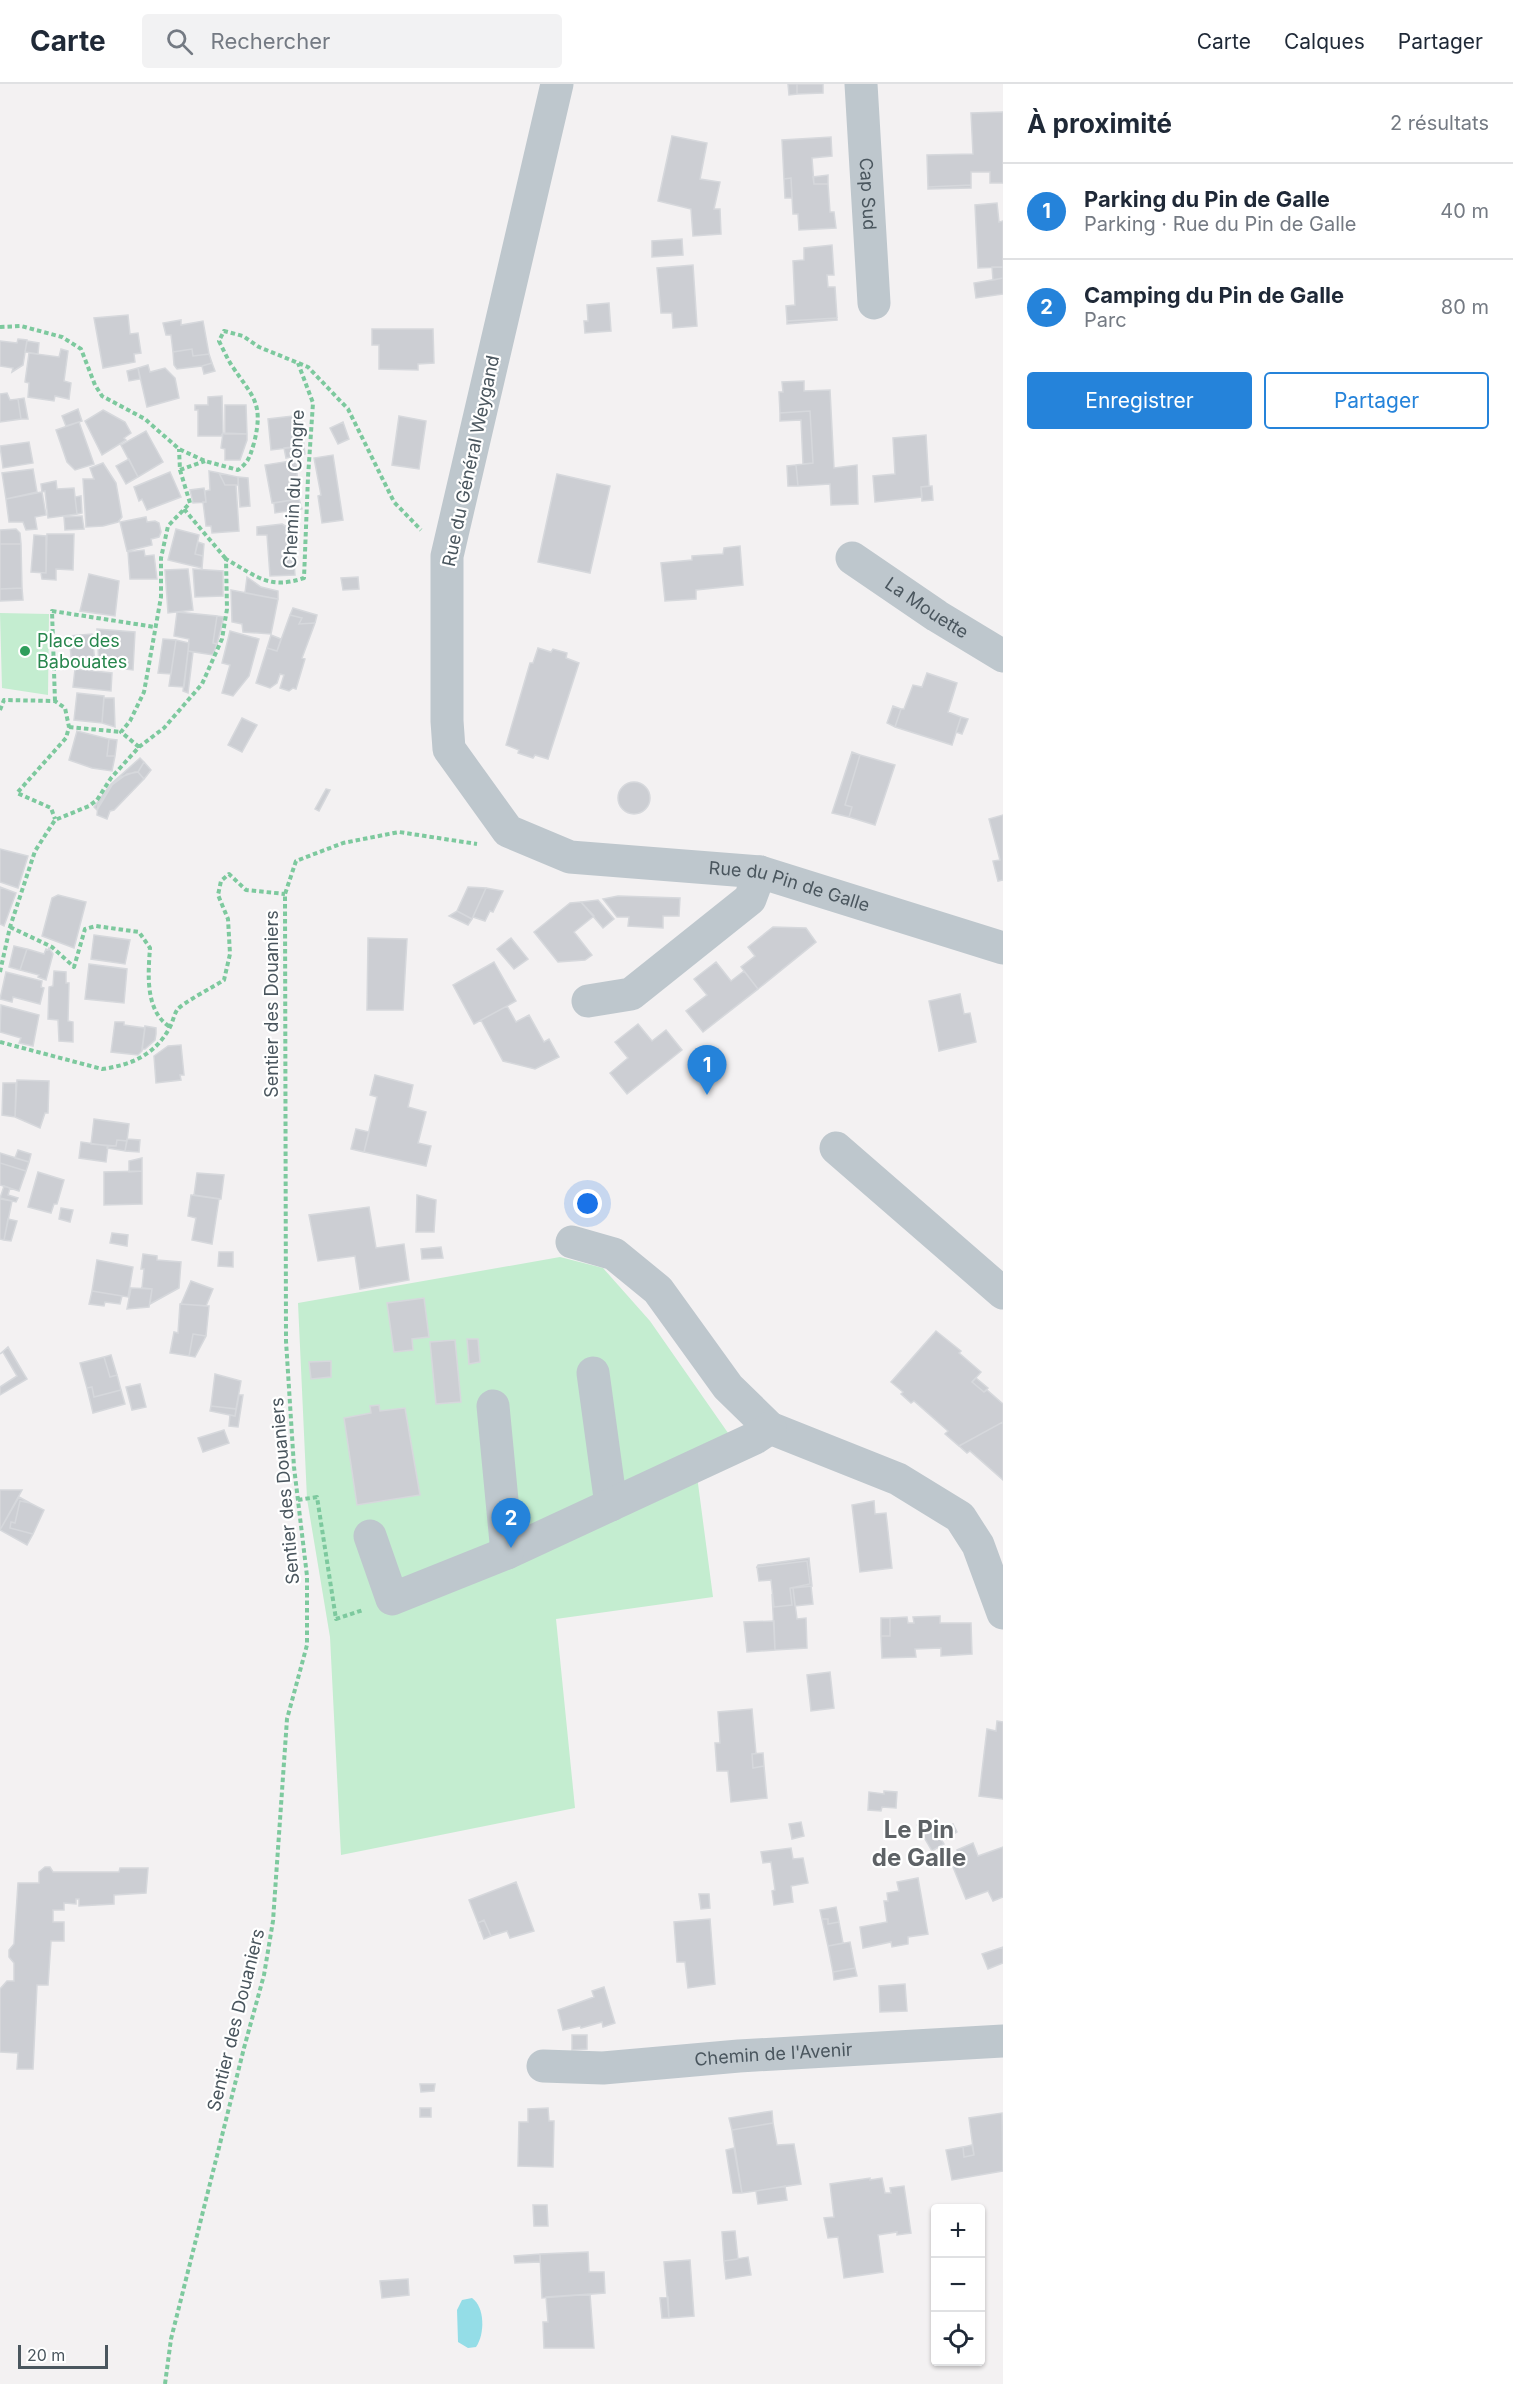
<!DOCTYPE html>
<html lang="fr">
<meta charset="utf-8">
<style>
body{margin:0;font-family:Inter,sans-serif;background:#f2f2f3;color:#1f2937}
.controls{position:absolute;right:18px;bottom:18px;display:grid;overflow:hidden;border-radius:6px;box-shadow:0 2px 4px #0004}
.controls button{width:54px;height:54px;display:grid;place-items:center;padding:0;border:0;border-bottom:2px solid #e0e1e3;background:#fff;color:#1f2937;font:30px sans-serif}
.scale{position:absolute;left:18px;bottom:15px;width:90px;box-sizing:border-box;padding-left:6px;border:3px solid #4a565e;border-top:0;font-size:16px;line-height:21px;white-space:nowrap;color:#4a565e;-webkit-text-stroke:4px #fff;paint-order:stroke}
.you{position:absolute;left:588px;top:1120px;width:21px;height:21px;margin:-15px;border:4px solid #fff;border-radius:50%;background:#1a73e8;box-shadow:0 0 0 9px #1a73e833}
.badge{display:grid;place-items:center;width:39px;height:39px;border-radius:50%;background:#2583da;color:#fff;font-size:20px;font-weight:700}
.pin{position:absolute;translate:-50% -50px;filter:drop-shadow(0 2px 3px #0008)}
.pin::after{content:'';position:absolute;top:32px;width:21px;height:18px;background:inherit;clip-path:polygon(0 0,100% 0,50% 100%)}
.list{margin:0;padding:0;list-style:none}
h2{display:flex;justify-content:space-between;align-items:center;height:78px;margin:0;padding:0 24px;font-size:26px}
h2 small{font-size:20px;font-weight:400;color:#747a83}
.list li{display:grid;grid-template-columns:39px 1fr auto;gap:18px;align-items:center;box-sizing:border-box;height:96px;padding:0 24px;border-top:2px solid #e0e1e3}
.list b{display:block;font-size:22px;white-space:nowrap}
.list p{margin:0;font-size:20px;white-space:nowrap;color:#747a83}
.list em{font-size:20px;font-style:normal;color:#747a83}
.actions{display:flex;gap:12px;padding:18px 24px}
.actions a{flex:1;padding:14px 0;border:2px solid #2583da;border-radius:6px;text-align:center;font-size:21px;color:#2583da}
.actions .main{background:#2583da;color:#fff}
.icon{flex:none;width:33px;height:33px;fill:none;stroke:currentColor;stroke-width:2;stroke-linecap:round;stroke-linejoin:round}
.map{position:relative;flex:none;width:1003px;height:2300px;overflow:hidden}
header{display:flex;align-items:center;gap:36px;box-sizing:border-box;height:84px;padding:0 30px;background:#fff;border-bottom:2px solid #e0e1e3}
header strong{font-size:28px}
nav{display:flex;gap:33px;margin-inline-start:auto;font-size:21px}
.search{width:420px;height:54px;background:#f2f2f3;display:flex;align-items:center;gap:15px;box-sizing:border-box;padding:0 21px;border-radius:6px;color:#747a83;font-size:22px}
main{display:flex}
aside{flex:1;background:#fff}
.map>svg:first-child{display:block}
.green{fill:#c4edd0}
.water{fill:#94dde7}
.building{fill:#ccced3;stroke:#d6d8dc;stroke-width:1.5}
.lines{fill:none;stroke-linecap:round;stroke-linejoin:round}
.path{stroke:#7dc99e;stroke-width:4;stroke-dasharray:4.5 3;stroke-linecap:butt}
.minor{stroke:#bec7cd;stroke-width:33}
.leisure-dot{fill:#2e9e5b;stroke:#fff;stroke-width:2}
.labels{text-anchor:middle;stroke-width:4.5;stroke-linejoin:round;paint-order:stroke}
.street-label{font-size:18px;fill:#4a565e;stroke:#fff}
.leisure-label{font-size:18px;fill:#27864d;stroke:#fff;text-anchor:start}
.district-label{font-size:24px;font-weight:bold;fill:#5e6266;stroke:#fff}
</style>
<header>
<strong>Carte</strong>
<div class="search"><svg class="icon" aria-label="search" viewBox="0 0 24 24"><circle cx="10" cy="10" r="6"/><path d="M15 15l6 6"/></svg>Rechercher</div>
<nav><a>Carte</a><a>Calques</a><a>Partager</a></nav>
</header>
<main>
<div class="map">
<svg width="1003" height="2300" viewBox="0 0 1003 2300">
<rect width="100%" height="100%" fill="#f3f1f2"/>
<path class="green" d="M0,529L49,530L48,611L2,604Z
M560,1173L603,1184L650,1237L742,1369L697,1392L713,1513L556,1535L575,1724L341,1771L330,1553L307,1415L298,1219Z"/>
<path class="water" d="M472,2214C485,2223 485,2250 476,2263L468,2264L458,2258L457,2226L462,2216Z"/>
<path class="building" d="M788,0H797V10L789,11Z
M797,0H823V9L797,10Z
M1003,28V99H990V88H971V101L928,103L927,71L973,70L971,29Z
M672,52L707,59L700,95L720,98L714,125H720L721,150L693,152L691,125L658,117Z
M831,53L832,72L812,74L814,100H828L830,128H834L836,144L799,146L798,130H793L791,94L784,95L782,56Z
M828,91V100H814L813,93Z
M791,94L792,114H785L784,95Z
M971,101V104L928,105V103Z
M997,119L999,138L1003,137V183L978,184L975,121Z
M682,155L683,171L652,173V157Z
M832,161L834,191H827L828,203H835L837,234L787,237L786,222L795,221L793,177L804,176V164Z
M693,181L697,242L673,244L672,229H661L657,184Z
M992,183H1003V194L993,196Z
M1003,194V210L976,214L974,199Z
M609,219L611,247L585,249L584,237H588L587,221Z
M128,231L130,250L138,249L141,269L134,270L135,278L103,284L94,234Z
M837,234V236L787,240V237Z
M181,236V241L203,237L209,270L193,272L192,265L173,268L171,251H166L163,239Z
M372,245H433L434,279L418,280V286L379,285V261H372Z
M18,255L27,256L23,281L12,288L13,284L0,282V257L17,259Z
M27,257L39,259L38,270L25,268Z
M61,265L68,267L64,297L71,299L69,315L55,312L54,317L28,313L29,299L25,298L29,269L59,273Z
M192,265L193,272L209,270L212,279L202,282L177,285L174,281L173,268Z
M212,279L215,287L204,290L202,282Z
M148,281L150,288L165,284L175,294L179,314L147,323L138,284Z
M138,284L140,295L129,297L127,287Z
M804,297V307L830,306L834,384L857,381L858,420L831,421L830,400L798,402L796,381L813,379L810,327L780,329L779,308H783L782,298Z
M7,309L10,316L18,315L21,335L0,338V310Z
M222,312L223,349L221,352H198V326H195V321H208V313Z
M24,314L28,335H21L18,315Z
M225,321H246L247,350H225Z
M78,325L82,337L66,342L62,332Z
M103,326L125,338L131,349L124,354L126,356L102,371L85,337Z
M810,327L813,379L803,380L801,336L780,337V329Z
M301,331L304,362L271,366L268,335Z
M399,332L426,337L419,385L392,381Z
M79,338L94,380L75,386L67,378L56,346Z
M343,338L349,355L338,360L330,344Z
M146,347L163,378L138,393L121,361Z
M223,349L247,350V356L240,376H225V365L221,364Z
M926,351L929,402L921,403L922,413L875,418L873,392L895,390L893,354Z
M29,358L33,379L3,384L0,362Z
M304,362L305,370L286,374L284,364Z
M333,371L343,436L322,439L318,412L321,411L314,374Z
M129,375L138,393L126,400L116,382Z
M296,376L299,415L272,419L265,381Z
M103,379L116,399L122,433L118,438L103,442L86,443L83,395H94L90,384Z
M796,381L798,402H788L787,382Z
M33,385L37,408L6,415L2,389Z
M209,387L219,389L225,401H236L239,447L212,449L211,442H206L203,418H206L205,407L210,406Z
M170,388L181,413L147,426L142,415L139,417L134,403Z
M219,389L238,393V401H225Z
M557,390L610,402L590,489L538,478Z
M238,393L248,394L250,422L240,423Z
M56,397L57,405L74,404L77,430L48,434L45,407L42,408L41,400Z
M932,402L933,416L922,417L921,403Z
M204,404L206,418L193,419L190,406Z
M42,408L46,431L35,433L37,445L26,446L23,438H9L6,415Z
M81,412L82,429L77,430L75,413Z
M299,415L302,425L275,429L274,419Z
M82,432L84,445L65,446L64,433Z
M146,433L147,438L155,437L159,439L161,448L159,453L151,455L152,461L127,467L120,438Z
M282,440L295,448V452H292L295,491L270,492L267,451H257V443Z
M16,445L20,449L21,460H0V446Z
M176,445L199,451L195,470L203,472L202,484L168,476Z
M47,450H74L73,486L56,485V496L42,495L41,489H46Z
M34,451L46,452V489L31,488Z
M198,458L204,460L203,472L195,470Z
M0,460H21L22,504L0,505Z
M740,462L743,501L696,506V515L665,517L661,479L692,476V472L723,470L724,464Z
M144,466L145,472L154,471L157,495H130L128,468Z
M188,485L193,526L168,529L165,486Z
M193,485L223,487V512L195,513Z
M89,490L119,497L115,532L80,527Z
M247,493L261,503L278,507V515L245,509Z
M358,493L359,505L343,506L341,494Z
M22,504L23,516L0,517V505Z
M231,506L278,515L271,550L243,548L242,540L232,538Z
M293,524L317,531L315,539L299,540L302,534L290,531Z
M177,528L217,532L213,559L217,560L213,571L188,567L189,555L174,552Z
M290,531L302,534L299,540L315,539L302,574L305,575L296,605L293,604L289,607L280,604L284,591L280,590L277,599L270,604L256,599L267,564L277,567Z
M217,532L224,533L217,560L213,559Z
M97,545L135,548L133,586L99,582Z
M230,547L259,555L249,592L233,612L222,609L230,581L222,579Z
M92,550L95,579L72,582L69,552Z
M271,551L281,555L277,567L267,564Z
M163,555L176,556L171,590L158,589Z
M176,556L189,559L184,603L169,602Z
M538,564L551,568L553,565L567,569L566,574L579,579L548,675L535,671L533,674L518,669L519,666L506,661L530,579H533Z
M188,567L193,568L188,609L183,607Z
M75,585L112,589L111,607L73,603Z
M927,589L957,599L948,628L961,633L952,661L895,643L901,625H904L913,601L922,603Z
M77,609L104,612L102,639L74,636Z
M104,614H114L115,643L102,639Z
M893,622L901,625L895,643L887,639Z
M961,633L968,635L962,650L956,648Z
M242,634L257,641L242,668L228,661Z
M77,647L109,655L107,672H115L112,687L92,684L69,676Z
M109,655L117,656L115,672H107Z
M852,668L860,671L845,721L852,723L849,733L832,729Z
M860,671L895,681L875,741L849,733L852,723L845,721Z
M140,674L144,678L138,688L127,690L112,701L97,726L94,723L111,700Z
M144,678L151,686L144,695L138,688Z
M135,688H138L144,695L114,726L110,727L107,735L97,731L98,721L112,701L121,693Z
M618 714a16 16 0 1 1 32 0a16 16 0 1 1-32 0Z
M326,705L330,706L319,727L315,725Z
M1003,731V796L998,797L993,777L1000,776L989,735Z
M0,765L28,772L18,804L0,798Z
M0,803L16,809L4,842L0,840Z
M468,803L486,804L472,835L457,827Z
M486,804L503,807L493,828L490,827L485,837L473,833Z
M58,811L86,818L74,864L42,852L52,814Z
M618,812L680,814L679,832H663V844L628,842L629,833H617L603,815Z
M598,816L614,835L603,844L581,818Z
M581,818L594,832L574,848L592,871L585,876L558,878L534,848L570,819Z
M457,827L472,835L468,841L449,832Z
M773,843L806,844L816,858L758,905L741,883L755,872L748,863Z
M94,851L130,856L125,880L91,875Z
M368,854L407,855L403,926H367Z
M511,854L528,875L514,885L497,865Z
M14,862L27,865L20,886L9,883Z
M49,864L53,870L46,896L38,893L39,891L20,886L27,865L44,870L46,865L48,866Z
M494,878L516,917L474,940L453,901Z
M716,878L731,897L744,887L758,905L703,948L686,927L707,911L694,895Z
M89,880L127,885L124,919L85,915Z
M54,887L66,888V899H69L68,937L73,938V958L59,957L58,936L48,935L49,903L53,902Z
M6,888L42,897L41,903L44,904L40,920L13,913L12,918L0,915Z
M960,910L964,930L970,929L976,958L939,967L929,917Z
M1,921L39,931L33,962L19,959L21,954L0,948Z
M507,922L516,938L529,931L544,958L549,955L559,973L535,985L503,977L481,936Z
M115,938H124V941L145,944L142,967L138,971L111,968Z
M638,940L652,957L666,946L682,966L627,1010L610,989L628,974L615,958Z
M145,942L156,944V950L155,956L145,965H142Z
M181,961L184,991H180L181,996L156,999L154,972L168,962Z
M375,991L413,1001L408,1023L426,1028L418,1059L431,1062L426,1082L364,1068L377,1013L370,1011Z
M17,996L49,997L48,1029H45L40,1044L15,1033Z
M3,999H16L15,1033L2,1031Z
M94,1035L129,1040L127,1057L117,1056L116,1062L91,1060Z
M356,1045L369,1048L364,1068L351,1065Z
M127,1055L140,1056L139,1068L125,1067Z
M117,1056L127,1057L125,1067L107,1064L108,1062H116Z
M81,1058L108,1062L106,1078L79,1074Z
M18,1066L31,1070L29,1078L15,1074Z
M0,1069L29,1078L26,1087L0,1079Z
M142,1074V1087L129,1088V1077Z
M0,1079L26,1087L19,1107L0,1101Z
M142,1087V1120L104,1121V1088Z
M38,1088L64,1096L57,1120H54L51,1129L28,1123Z
M197,1089L224,1091L221,1115L194,1111Z
M4,1102L10,1104L8,1111L18,1114L16,1118L0,1114Z
M191,1111L219,1115L212,1160L192,1156L196,1134L188,1132Z
M417,1111L436,1116L434,1148H416Z
M0,1115L12,1117L4,1156L0,1155Z
M369,1123L376,1164L404,1160L409,1196L360,1205L355,1172L318,1177L309,1131Z
M61,1124L73,1126L70,1138L59,1135Z
M8,1135L17,1137L11,1157L4,1156Z
M112,1149L128,1151L127,1162L110,1159Z
M441,1163L443,1174L422,1175L421,1165Z
M219,1168H233V1183L218,1182Z
M143,1170L157,1172V1176L181,1178L179,1204L150,1220L152,1205L142,1204L144,1185H141Z
M97,1176L133,1183L128,1213L92,1207Z
M191,1197L213,1205L206,1222L181,1220Z
M131,1204L152,1205L149,1223L127,1225Z
M92,1207L122,1212L120,1220L105,1218L104,1222L89,1220Z
M424,1214L429,1253L412,1255L413,1266L394,1268L387,1219Z
M180,1220L209,1222L206,1252L193,1250L189,1272L170,1269L174,1248L178,1249Z
M936,1247L961,1267L959,1269L981,1288L972,1298L984,1308L987,1306L1003,1320V1338L959,1362L945,1350L948,1347L914,1317L911,1319L901,1310L903,1308L891,1298Z
M193,1250L206,1252L195,1273L189,1272Z
M467,1255H478L480,1278L469,1280Z
M455,1256L461,1318L436,1320L430,1258Z
M8,1263L27,1295L0,1311V1303L17,1292L3,1268L0,1270Z
M111,1271L117,1291L110,1293L104,1273Z
M104,1273L110,1293L117,1291L121,1306L94,1313L92,1303L87,1304L80,1279Z
M331,1277V1293L311,1295L309,1278Z
M215,1290L241,1297L236,1325L211,1322Z
M976,1294L988,1304L984,1308L972,1298Z
M140,1300L146,1323L132,1326L126,1303Z
M92,1303L94,1313L121,1306L125,1320L93,1329L87,1304Z
M239,1311H243L238,1343L229,1342L230,1331L235,1332Z
M379,1321L380,1327L405,1324L420,1411L357,1421L344,1334L371,1329L370,1322Z
M211,1322L236,1325L235,1332L210,1327Z
M1003,1338V1396L970,1367L967,1369L959,1362Z
M224,1346L229,1359L203,1368L198,1354Z
M0,1406H22L0,1446Z
M19,1413L30,1419L20,1417L15,1439L11,1438L10,1444L33,1450L27,1461L0,1446Z
M20,1417L30,1419L44,1426L33,1450L10,1444L11,1438L15,1439Z
M874,1417L875,1430L886,1429L892,1484L860,1488L852,1421Z
M809,1474L812,1502L793,1504L797,1535L806,1534L807,1564L775,1566L772,1510L774,1523L792,1521L790,1504L810,1500L807,1477L757,1483L758,1481Z
M807,1477L810,1500L790,1504L792,1521L774,1523L771,1496L759,1497L757,1483Z
M811,1502L813,1520L795,1522L793,1504Z
M940,1532V1539H971L972,1570L941,1572V1564L915,1565L916,1573L882,1574L881,1552H890V1534L907,1533L908,1539H914L913,1533Z
M881,1534H890V1552H881Z
M774,1537L775,1566L747,1568L744,1538Z
M830,1588L834,1624L811,1627L807,1591Z
M752,1625L756,1670H752L753,1684L764,1682L767,1714L731,1718L728,1687H717L715,1659H720L718,1628Z
M997,1637L1003,1638V1715L979,1712L987,1645L996,1647Z
M763,1669L764,1682L753,1684L752,1670Z
M884,1707L897,1708L896,1724L882,1723L881,1727L868,1726L869,1708L884,1710Z
M929,1735L944,1760L932,1767L917,1741Z
M801,1738L804,1752L792,1755L789,1740Z
M953,1740L957,1748L945,1755L940,1747Z
M973,1759L978,1772L1003,1763V1813L993,1817L988,1807L966,1815L953,1783L956,1781L952,1771L958,1769L957,1766Z
M791,1764L793,1775L803,1774L808,1799L791,1802L793,1818L774,1821L772,1807L775,1806L771,1778L763,1779L761,1768Z
M45,1783H50L53,1788H119L120,1784H148L146,1809L114,1811V1820L79,1822V1815H76V1820L64,1819V1826H53V1838H64V1857H51L48,1901H37L33,1985H17L18,1969L0,1968V1905L7,1897H14V1879L9,1873V1866L14,1860L18,1799H39V1788Z
M918,1794L928,1850L908,1853V1860L892,1863L891,1858L863,1864L860,1843L887,1838L884,1817H888L887,1809L899,1807L897,1798Z
M516,1798L534,1847L510,1854L507,1847L491,1852L484,1836L478,1839L469,1816Z
M699,1810H709L710,1824L701,1825Z
M836,1823L839,1838L828,1840V1835H822L820,1826Z
M710,1835L715,1900L688,1904L685,1878H677L674,1838Z
M822,1835H828V1840L839,1838L843,1859L828,1862Z
M484,1836L491,1852L484,1855L478,1839Z
M850,1858L855,1884L833,1888L828,1862Z
M1003,1863V1879L988,1885L982,1870Z
M855,1884L857,1892L834,1896L833,1888Z
M905,1900L907,1927L880,1928L879,1902Z
M604,1903L615,1939L603,1943L602,1938L581,1944L580,1942L563,1946L558,1926L594,1913L592,1907Z
M572,1951H587V1965L572,1966Z
M420,2000H435L434,2007L421,2008Z
M420,2024H431V2033H420Z
M548,2024L549,2037H554L553,2083L518,2082L519,2038H528V2025Z
M772,2027L773,2039L732,2046L729,2034Z
M1002,2029L1003,2087L952,2096L946,2066L963,2063L964,2073L974,2071L969,2034Z
M773,2039L777,2061L794,2060L801,2100L742,2109L732,2046Z
M972,2061L974,2071L964,2073L963,2063Z
M734,2064L742,2109H733L726,2066Z
M870,2094V2096L882,2094L885,2109H891L890,2104L904,2102L911,2149L897,2151V2148L878,2151L883,2188L844,2194L838,2153L828,2154L824,2134L834,2133L830,2100Z
M785,2102L787,2116L758,2120L756,2107Z
M533,2121H547L548,2142H534Z
M735,2147L738,2175L724,2177L722,2148Z
M588,2168L589,2188H604L605,2209L542,2214L540,2170Z
M540,2170V2178L515,2179L514,2172Z
M748,2173L751,2191L726,2195L724,2177Z
M690,2176L694,2232L669,2234L664,2178Z
M408,2195L409,2211L382,2214L380,2197Z
M590,2210L594,2264H544L543,2238H548L546,2213Z
M668,2213L669,2234H662L660,2214Z"/>
<g class="lines">
<path class="path" d="M0,243L21,242L62,253L81,265L95,301L102,312L145,335L179,365L205,377L238,386C249,378 250,372 254,359C264,319 253,313 232,282C227,274 223,265 219,257L224,247L243,252L259,263L308,283L348,325L394,418L421,446
M180,386L205,377
M184,425L226,475
M55,617L52,527L155,543
M0,626L4,616L55,617L65,624L69,643L66,654L17,709L51,724L55,735
M69,643L121,648
M139,663L121,648L130,637L144,608L161,513V474L168,442L190,419L180,386L179,365
M10,843L52,863L74,883L85,845L96,842L139,848L150,864C148,891 145,927 170,943
M0,888L10,843L35,767L55,736L89,722L97,716L111,694L139,663L164,644L202,600L222,555L227,525L226,475C256,492 269,506 304,494L308,393L313,319L298,279
M0,958L102,985C132,981 156,970 170,943C173,937 174,931 177,926C182,919 215,902 224,896L230,870L228,835L218,811L221,797L229,790L246,806L285,810
M298,1416L317,1413L336,1535L363,1526
M165,2300L171,2255L244,1964L264,1891L273,1837L287,1635L307,1561V1492L294,1383L286,1257L285,810L296,777L343,759L399,748L477,760"/>
<g class="minor">
<path id="s1" d="M557,0L447,472V637L449,665L508,747L570,773L760,788L1003,864"/>
<path id="s2" d="M861,0L874,219"/>
<path id="s3" d="M852,474L937,532L1003,572"/>
<path d="M588,917L631,910L750,815L760,788"/>
<path d="M836,1064L1003,1209"/>
<path d="M572,1158L614,1170L658,1206L728,1303L770,1344L898,1395L960,1433L978,1461L1003,1529"/>
<path d="M593,1289L611,1421"/>
<path d="M493,1322L507,1469L755,1354L770,1344"/>
<path d="M370,1452L392,1515L507,1469"/>
<path id="s4" d="M543,1982L603,1984L739,1972L1003,1957"/>
</g>
</g>
<circle class="leisure-dot" cx="25" cy="567" r="6"/>
<g class="labels">
<g class="street-label">
<text dy="6" stroke="none"><textPath href="#s2" startOffset="110">Cap Sud</textPath></text>
<text transform="translate(471 377) rotate(-78)" y="6">Rue du Général Weygand</text>
<text transform="translate(294 405) rotate(-87)" y="6">Chemin du Congre</text>
<text dy="6" stroke="none"><textPath href="#s3" startOffset="90">La Mouette</textPath></text>
<text dy="6" stroke="none"><textPath href="#s1" startOffset="1068">Rue du Pin de Galle</textPath></text>
<text transform="translate(272 920) rotate(-90)" y="6">Sentier des Douaniers</text>
<text transform="translate(285 1407) rotate(-95)" y="6">Sentier des Douaniers</text>
<text transform="translate(236 1936) rotate(-76)" y="6">Sentier des Douaniers</text>
<text dy="6" stroke="none"><textPath href="#s4" startOffset="231">Chemin de l'Avenir</textPath></text>
</g>
<g class="leisure-label">
<text x="37" y="563">Place des<tspan x="37" dy="21">Babouates</tspan></text>
</g>
<g class="district-label">
<text x="919" y="1754">Le Pin<tspan x="919" dy="28">de Galle</tspan></text>
</g>
</g>
</svg>
<div class="controls">
<button>+</button>
<button>−</button>
<button><svg class="icon" aria-label="locate" viewBox="0 0 24 24"><circle cx="12" cy="12" r="6"/><path d="M12 2v4M12 18v4M2 12h4M18 12h4"/></svg></button>
</div>
<div class="scale">20 m</div>
<div class="you"></div>
<div class="pin badge" style="left:707px;top:1011px">1</div>
<div class="pin badge" style="left:511px;top:1464px">2</div>
</div>
<aside>
<h2>À proximité<small>2 résultats</small></h2>
<ul class="list">
<li><span class="badge">1</span><div><b>Parking du Pin de Galle</b><p>Parking · Rue du Pin de Galle</p></div><em>40 m</em></li>
<li><span class="badge">2</span><div><b>Camping du Pin de Galle</b><p>Parc</p></div><em>80 m</em></li>
</ul>
<div class="actions"><a class="main">Enregistrer</a><a>Partager</a></div>
</aside>
</main>
